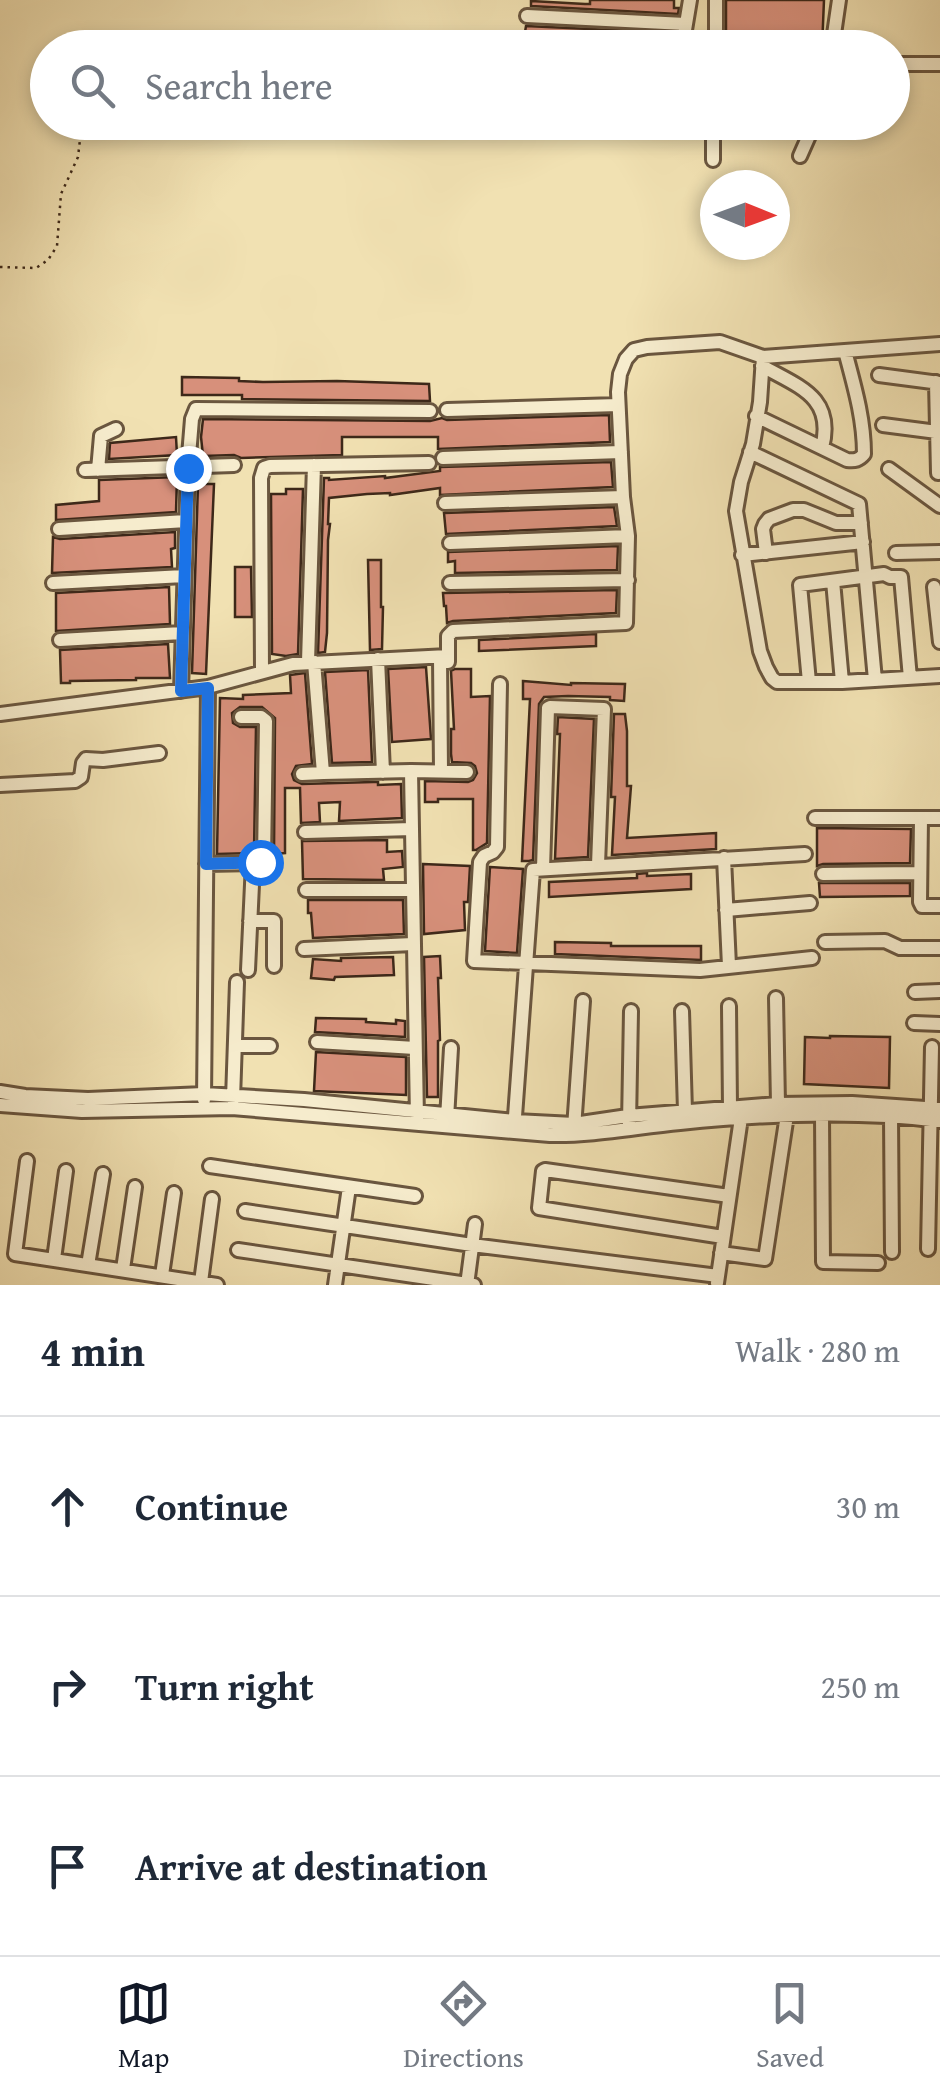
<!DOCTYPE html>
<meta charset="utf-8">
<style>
body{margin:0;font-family:"Gentium Book Plus",serif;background:#f6f6f7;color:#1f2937}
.compass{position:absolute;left:700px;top:170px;width:90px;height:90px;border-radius:50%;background:#fff;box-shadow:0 5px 15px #0003;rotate:91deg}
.stop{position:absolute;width:30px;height:30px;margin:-22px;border:8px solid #1a73e8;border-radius:50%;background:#fff}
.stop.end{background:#1a73e8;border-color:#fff;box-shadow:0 2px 10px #0008}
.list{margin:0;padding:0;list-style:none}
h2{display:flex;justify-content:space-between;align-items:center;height:130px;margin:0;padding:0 40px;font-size:42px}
h2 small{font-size:32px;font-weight:400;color:#747a83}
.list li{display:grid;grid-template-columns:65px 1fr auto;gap:30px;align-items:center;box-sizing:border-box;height:180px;padding:0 40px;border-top:2px solid #e0e1e3}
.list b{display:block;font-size:38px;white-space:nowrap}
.list em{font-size:32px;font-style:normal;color:#747a83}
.icon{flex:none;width:55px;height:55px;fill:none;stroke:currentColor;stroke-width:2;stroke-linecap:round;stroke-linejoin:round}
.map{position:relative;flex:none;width:940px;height:1285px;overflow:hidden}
.search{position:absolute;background:#fff;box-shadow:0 5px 15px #0003;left:30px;right:30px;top:30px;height:110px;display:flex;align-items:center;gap:25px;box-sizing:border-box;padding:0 35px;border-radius:55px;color:#747a83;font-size:38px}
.sheet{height:670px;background:#fff}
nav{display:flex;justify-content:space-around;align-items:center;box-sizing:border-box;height:140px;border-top:2px solid #e0e1e3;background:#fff;font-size:28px;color:#747a83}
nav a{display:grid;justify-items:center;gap:5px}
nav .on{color:#111827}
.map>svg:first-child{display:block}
.building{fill:#d7907b;stroke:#3d2819;stroke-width:2.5}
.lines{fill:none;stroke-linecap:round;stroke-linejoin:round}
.minor-casing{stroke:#6a563f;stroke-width:18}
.path{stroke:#3d2819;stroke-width:2.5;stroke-dasharray:2.5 5;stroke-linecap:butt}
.minor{stroke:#f6eccd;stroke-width:12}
.route{stroke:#1a73e8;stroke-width:12}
</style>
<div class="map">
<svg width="940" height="1285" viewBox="0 0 940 1285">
<rect width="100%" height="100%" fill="#f1e1b2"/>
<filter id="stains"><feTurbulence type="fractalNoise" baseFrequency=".002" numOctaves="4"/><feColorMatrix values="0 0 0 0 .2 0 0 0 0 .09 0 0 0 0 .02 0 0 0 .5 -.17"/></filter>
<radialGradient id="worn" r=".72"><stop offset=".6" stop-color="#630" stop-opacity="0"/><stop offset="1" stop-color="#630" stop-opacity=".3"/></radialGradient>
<path class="building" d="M590,0H674V8H679L678,14L531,6V1L585,4H590Z
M726,0H824L822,48H726Z
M526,26L674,33L672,45L652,43L651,48L626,45V48H554V42L524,38Z
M182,377L239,378V381L263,382L337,381L429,384L430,401L242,399V395H182Z
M609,415L610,442L438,449V437H342V455L241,458L234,455L203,456L201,437L203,419L430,421L442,418L447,420Z
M176,437L177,455L109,459L110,443Z
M611,462L613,487L440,495V488L390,495V493L367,494L329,498L328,524H330L328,540L327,633L325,652L318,653L324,478H329V480L385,476V478L440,471V467Z
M177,477L176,512L56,520V505L99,501V480Z
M198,484H214L206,674L192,673Z
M286,489H303L298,654L286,656L272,654L271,494H286Z
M614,507L617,526L446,534L444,513Z
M175,532V548L171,549L172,567L52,573L53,537L60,539Z
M618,546L617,570L455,573V561L448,562V552Z
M368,560H381V607H383L382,649L370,650Z
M235,567H251L252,617H235Z
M169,587L170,624L56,631V593Z
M617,590L616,613L453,621L447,623L446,606H444L443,593Z
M596,634V646L479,651V640Z
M168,644L170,678H136V680L70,681V683H61L60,650Z
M426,667L431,739L392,742L388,669Z
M455,669H471V697L490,696L487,843L476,850H473V799H438V802H425V781L468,782L473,780L477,773L475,766L471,763L452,762L451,754V729H454L451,671Z
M368,670L372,762L332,763L325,672Z
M305,673L312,764L296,766L292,774L294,780L302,784L373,782H378V785L401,784L402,818L339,821L340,802L319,803L320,822L301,823L300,788H285V853L274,854L275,718L262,707H240L232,713L233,723L240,727H256L254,853L217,854L220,698L243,699V695L291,693L290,675Z
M523,681L571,685V683L625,684L624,701L610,700V697L568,696L544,697L539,704L533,860L529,861H522L530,699H523Z
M614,714H625L627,731V786H631L627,838L716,833V849L612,855L615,797H611Z
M558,717L594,719L588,857L555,859L560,734H557Z
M817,828L911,829L910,863L823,864L817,866Z
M387,840V852L402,851L403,867L383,869L384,880L303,879L302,841Z
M423,864L470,866L468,902H464L465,930L424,934Z
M490,867L523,869L517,953L485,951Z
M647,873V876L691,874V889L549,897V882L637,878V874Z
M819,883H910V896L820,897Z
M308,900H403L404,934L313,938L311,913H308Z
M555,942L611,943V946H701V960L555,954Z
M440,956L441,978H438L440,1040L438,1041V1097H427L424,957Z
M393,957L394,975L335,977L334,980L311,978L313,959L341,961V958Z
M316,1018L366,1019V1022L396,1024V1020L405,1021V1037L315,1032Z
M830,1036L890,1037L889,1088L804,1084L805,1037L830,1038Z
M316,1052L406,1057V1095L314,1091Z"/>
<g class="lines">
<defs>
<path id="minor" d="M716,0V48
M527,16L685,24
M682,48L690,0
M832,48L839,0
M892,64H940
M800,156L815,122
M713,160V122
M763,357L760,402L753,444L741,482L736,511L760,651L766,667L772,678L777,682H842L940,676
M762,366C799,387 835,397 822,448
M879,375L940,383
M936,382L938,473
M447,410L618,405
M756,416L847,460C855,461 859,460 864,454C864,418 854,385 845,351
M883,425L937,432
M750,452L859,504L875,680
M443,458L621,452
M889,469L940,506
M85,470L234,465
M98,470L101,436L116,429
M445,503L623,497
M59,529L186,521
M450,543L628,536
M766,553L763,529L765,524L769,519L793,510H804L836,523H861
M896,553L940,552
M742,555L863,542
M833,581L842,682
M53,583L184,576
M450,583L628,580
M934,587L940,642
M60,640L182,633
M440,657L441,771
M378,659L383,772
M308,662L314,465
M314,662L323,773L411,771
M448,662V636L453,631L626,623L628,536L623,497L618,392L620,374L626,359L634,350L647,347L720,342L763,357L940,344
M262,671L261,478L264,468L270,466L429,463
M809,682L800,585L884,574L890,577H901L910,678
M500,684L497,847L493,852L484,856L480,862L474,961L700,970L812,958
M181,691L188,468L192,419L196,409L430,411
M0,714L208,687L293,664L448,656
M302,774L323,773
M0,785L75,781L81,777L83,763L86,759L103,760L159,753
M815,818H940
M921,818L920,902L922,906H940
M305,832L412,829
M724,858L729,966
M206,864L257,863L264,860L266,721L261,717H241
M543,869L548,708L550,707L604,709L598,865
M823,874L920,873
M306,890H413
M726,910L810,903
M250,921H274V966
M825,942L885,941L900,948H940
M304,949L413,944
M248,970L253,863
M915,992L940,991
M776,998L778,1104
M729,1006L730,1107
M682,1011L685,1111
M914,1023L940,1024
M317,1042L415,1048
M235,1046H270
M0,1092L25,1096L88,1099L204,1094L304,1100L515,1121L574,1124L628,1116L778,1104L852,1103L940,1109
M233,1099L237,982
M204,1100L208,687
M0,1105L82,1111L232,1108L550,1135C593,1136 637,1127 680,1123C766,1114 854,1110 940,1121
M822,1115L823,1262L878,1263
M891,1116L892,1252
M417,1118L411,771L467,772
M447,1119L451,1048
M629,1124L631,1011
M574,1128L583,1001
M514,1130L533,870L805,854
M27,1161L15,1254L217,1285
M210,1166L415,1196
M245,1211L472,1245L718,1276
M723,1237L539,1208L543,1171L545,1170L729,1196
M928,1249L932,1047
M238,1250L474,1285
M721,1253L765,1259L787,1115
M54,1259L66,1171
M88,1265L103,1174
M123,1269L135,1187
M162,1275L174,1193
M201,1282L212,1199
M717,1283L741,1118
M335,1285L349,1187
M467,1285L475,1224"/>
</defs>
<use href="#minor" class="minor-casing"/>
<path class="path" d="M0,267L36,268L48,260L57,246L61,194L78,157L82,122"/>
<use href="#minor" class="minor"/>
</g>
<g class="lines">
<path class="route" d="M188,468L181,691L208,688L206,864L260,862"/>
</g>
<rect width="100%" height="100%" filter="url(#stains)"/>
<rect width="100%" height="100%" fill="url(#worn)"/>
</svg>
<svg class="compass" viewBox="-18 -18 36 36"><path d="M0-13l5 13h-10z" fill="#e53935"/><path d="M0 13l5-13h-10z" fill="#747a83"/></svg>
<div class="stop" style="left:260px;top:862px"></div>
<div class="stop end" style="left:188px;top:468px"></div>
<div class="search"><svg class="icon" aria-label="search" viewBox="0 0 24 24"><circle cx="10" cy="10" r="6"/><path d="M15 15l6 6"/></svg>Search here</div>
</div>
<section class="sheet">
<h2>4 min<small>Walk · 280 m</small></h2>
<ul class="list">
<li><svg class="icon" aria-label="ahead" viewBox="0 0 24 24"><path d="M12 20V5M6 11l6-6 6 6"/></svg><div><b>Continue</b></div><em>30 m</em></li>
<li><svg class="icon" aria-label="right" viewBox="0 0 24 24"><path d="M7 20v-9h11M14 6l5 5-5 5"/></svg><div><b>Turn right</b></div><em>250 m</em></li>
<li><svg class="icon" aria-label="arrive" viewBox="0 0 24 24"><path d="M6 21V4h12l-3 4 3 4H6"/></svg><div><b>Arrive at destination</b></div></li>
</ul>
</section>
<nav>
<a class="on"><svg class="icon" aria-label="map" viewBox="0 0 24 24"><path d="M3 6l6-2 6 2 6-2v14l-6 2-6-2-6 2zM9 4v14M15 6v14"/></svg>Map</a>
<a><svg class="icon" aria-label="directions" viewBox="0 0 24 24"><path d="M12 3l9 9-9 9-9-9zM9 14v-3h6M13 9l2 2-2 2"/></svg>Directions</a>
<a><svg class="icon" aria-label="saved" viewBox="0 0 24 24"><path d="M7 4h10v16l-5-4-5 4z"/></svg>Saved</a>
</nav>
